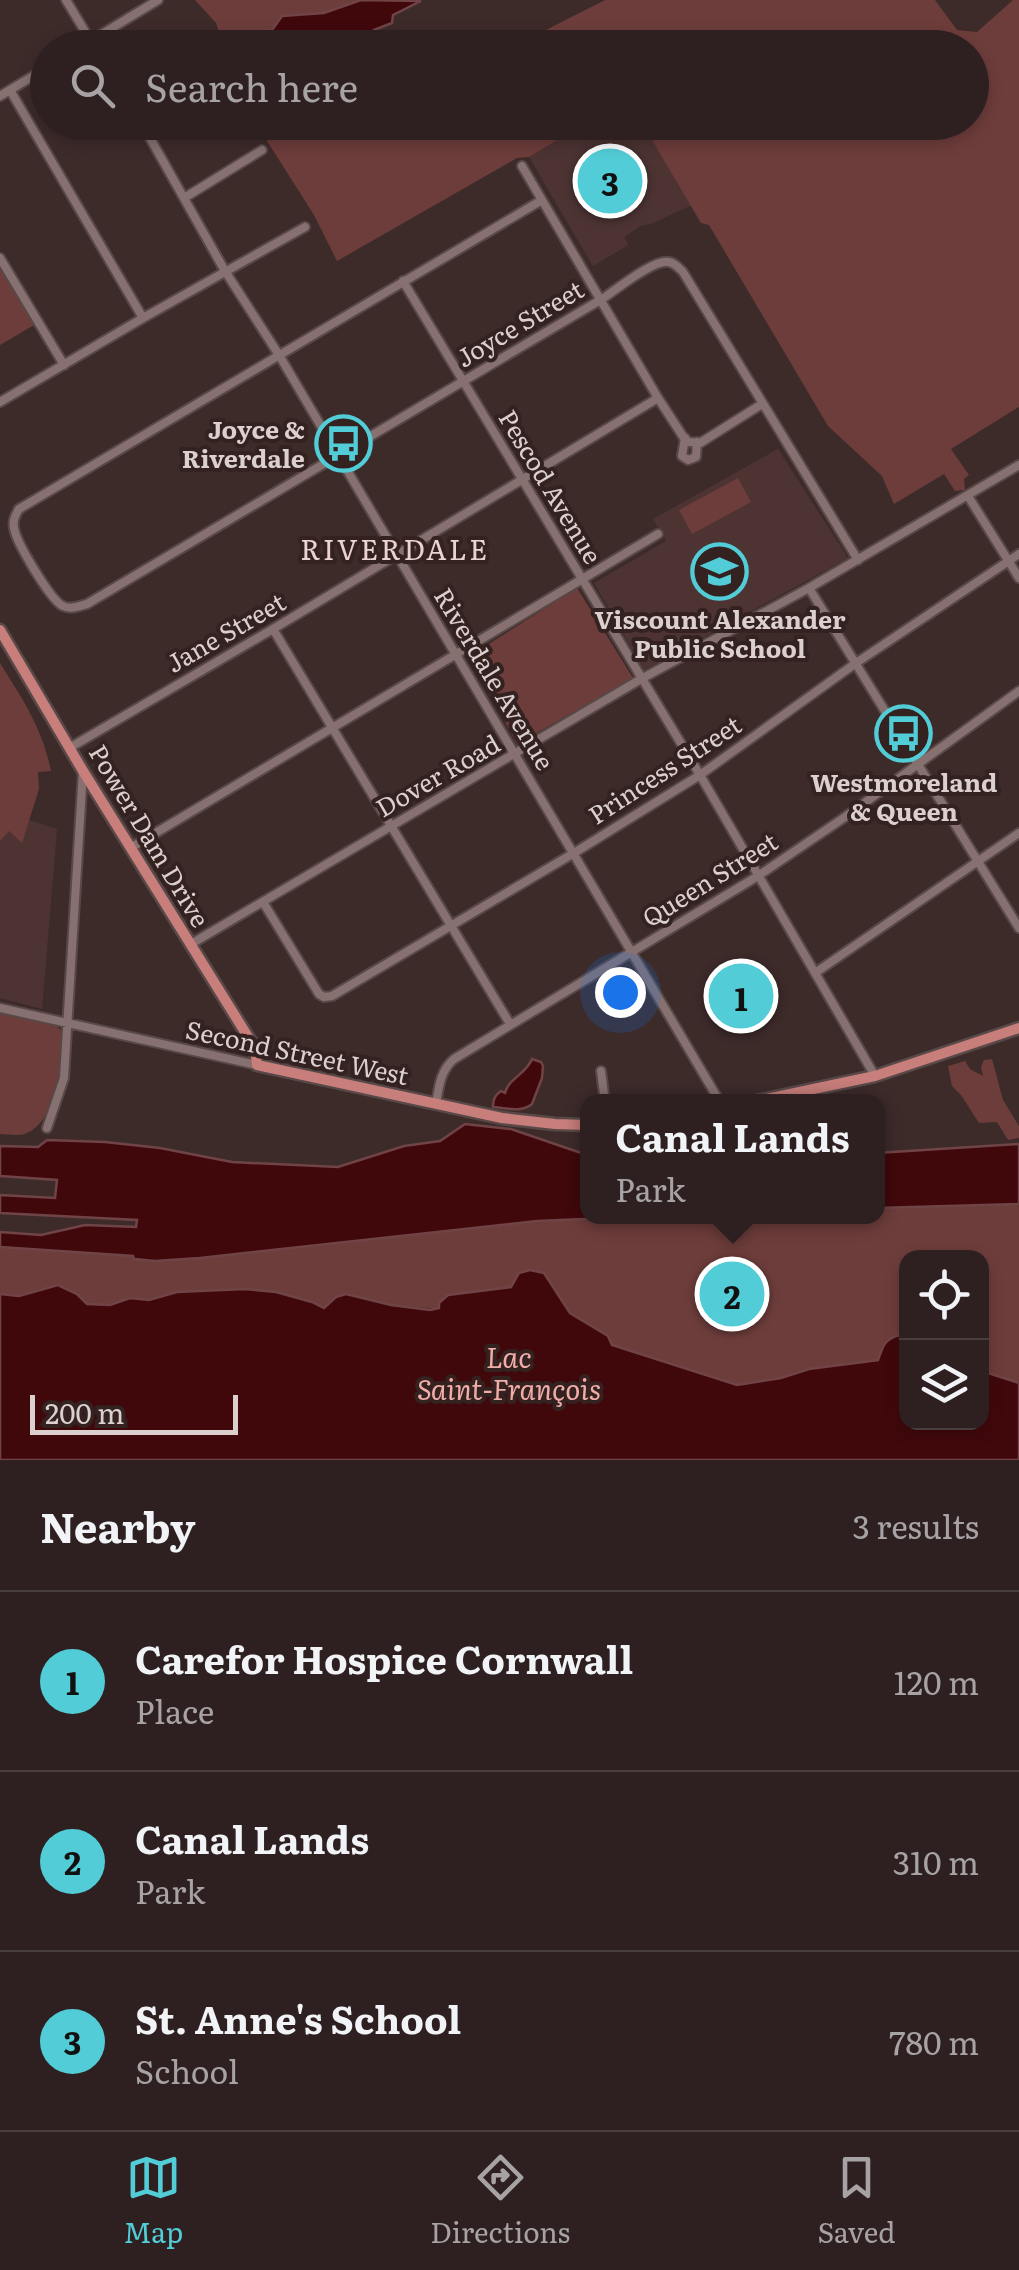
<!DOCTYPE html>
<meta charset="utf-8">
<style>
body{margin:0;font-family:Literata,serif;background:#362829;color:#f1f3f6}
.controls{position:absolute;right:30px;bottom:30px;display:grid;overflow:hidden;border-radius:20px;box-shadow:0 5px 15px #0003}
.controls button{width:90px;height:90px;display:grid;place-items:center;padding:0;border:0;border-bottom:2px solid #493e3e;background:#2e2020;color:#f1f3f6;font:50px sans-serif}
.scale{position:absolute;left:30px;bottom:25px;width:208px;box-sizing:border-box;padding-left:10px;border:5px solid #dcd0cf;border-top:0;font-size:28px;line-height:35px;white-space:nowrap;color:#dcd0cf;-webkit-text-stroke:8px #332220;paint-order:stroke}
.you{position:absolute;left:620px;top:992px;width:35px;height:35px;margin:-25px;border:8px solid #fff;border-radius:50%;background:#1a73e8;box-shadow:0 0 0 15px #1a73e833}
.badge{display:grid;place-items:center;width:65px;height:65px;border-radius:50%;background:#52ccd6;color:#111;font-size:32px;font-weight:700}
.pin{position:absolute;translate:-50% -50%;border:5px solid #fff;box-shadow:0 2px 10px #0006}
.popup{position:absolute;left:580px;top:1094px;width:305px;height:130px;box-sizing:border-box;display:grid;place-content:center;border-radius:20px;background:#2e2020;filter:drop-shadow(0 2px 8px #0005);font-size:32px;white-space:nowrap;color:#a7a3a5}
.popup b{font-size:38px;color:#f1f3f6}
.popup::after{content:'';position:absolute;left:50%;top:100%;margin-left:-20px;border:20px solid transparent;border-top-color:#2e2020}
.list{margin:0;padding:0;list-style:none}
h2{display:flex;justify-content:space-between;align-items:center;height:130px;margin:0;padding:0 40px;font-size:42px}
h2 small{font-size:32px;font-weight:400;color:#a7a3a5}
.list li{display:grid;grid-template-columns:65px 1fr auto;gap:30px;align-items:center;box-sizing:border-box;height:180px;padding:0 40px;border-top:2px solid #493e3e}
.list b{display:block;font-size:38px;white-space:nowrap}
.list p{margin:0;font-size:32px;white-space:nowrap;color:#a7a3a5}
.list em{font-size:32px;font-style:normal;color:#a7a3a5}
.icon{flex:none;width:55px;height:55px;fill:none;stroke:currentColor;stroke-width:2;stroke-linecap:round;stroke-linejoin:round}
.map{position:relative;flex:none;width:1019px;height:1460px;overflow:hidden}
.search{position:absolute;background:#2e2020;box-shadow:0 5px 15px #0003;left:30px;right:30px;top:30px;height:110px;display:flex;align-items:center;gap:25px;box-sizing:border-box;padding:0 35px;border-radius:55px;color:#a7a3a5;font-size:38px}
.sheet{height:670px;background:#2e2020}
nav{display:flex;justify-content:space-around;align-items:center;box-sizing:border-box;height:140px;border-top:2px solid #493e3e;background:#2e2020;font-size:28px;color:#a7a3a5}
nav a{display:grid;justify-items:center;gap:5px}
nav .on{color:#52ccd6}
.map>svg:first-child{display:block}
.built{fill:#4d3433}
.green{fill:#6d3d3b}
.water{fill:#41080c;stroke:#704446;stroke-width:2.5}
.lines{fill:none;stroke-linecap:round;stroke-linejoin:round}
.minor-casing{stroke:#584948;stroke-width:12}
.major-casing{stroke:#584948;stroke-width:15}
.minor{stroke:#867170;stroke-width:8}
.major{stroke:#c87e7b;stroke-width:10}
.labels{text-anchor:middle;stroke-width:8;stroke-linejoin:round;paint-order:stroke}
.street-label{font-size:25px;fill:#dcd0cf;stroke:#332220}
.poi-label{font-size:25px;font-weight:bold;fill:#dcd0cf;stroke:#332220}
.neighbourhood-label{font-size:28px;letter-spacing:2.5px;fill:#ebd3d1;stroke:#332220}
.water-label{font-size:28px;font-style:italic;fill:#f1aca8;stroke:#332220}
</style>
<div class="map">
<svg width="1019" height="1460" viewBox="0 0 1019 1460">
<rect width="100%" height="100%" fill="#3d2b2a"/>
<path class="built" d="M586,123H642L692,205L653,223L640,226L624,237L628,245L593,266L529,157Z
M778,449L848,558L644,670L594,583L666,541L653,519Z
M0,811L57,829L42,1009L0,998Z"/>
<path class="green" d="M195,0H361L324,13L282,16L272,30L240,40L243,48L224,47L216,23Z
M605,0H935L957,30L977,32L1013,0H1019V407L951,449L969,475L964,479L965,490L955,491L944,474L894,504L882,476L828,426L709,225L701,223L642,123L972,122V48H508L521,38L538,34Z
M265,123V122L586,123L529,157L517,158L337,261L314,215L267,141Z
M0,268L34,325L0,345Z
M738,478L751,502L692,534L679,510Z
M577,588L633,678L517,744L470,656Z
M0,663C23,700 42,727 51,771L38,772L39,789L22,843L9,831L0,841Z
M0,1013L56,1026L61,1030L63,1036C61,1063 56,1125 24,1134C17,1136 7,1134 0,1134Z
M992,1059L1003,1100L1019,1126V1138L1008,1140L997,1122L979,1123L961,1095L952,1086L948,1066L965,1061L970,1069L983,1076L981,1067L984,1060Z
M982,1204H1019V1383L982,1371V1258H906V1357H902L903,1340L878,1360L809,1369L781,1378L736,1385L611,1345L608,1336L570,1313L544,1273H519L511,1287L448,1295L439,1309L391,1305L346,1294L336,1297L324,1308L312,1302L276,1292L245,1289L177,1292L149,1300L129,1298L105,1306L87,1304L43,1288L19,1296L0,1294V1247L134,1256L200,1258L537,1221L632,1216H877V1208Z"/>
<path class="water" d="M361,0L421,1L393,15L392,23L374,30L371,47H243L239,40L245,34L272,30L282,16L324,13Z
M532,1059L541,1062L543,1066L542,1078L532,1104C521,1113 506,1108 493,1107C493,1099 495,1095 501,1091L505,1093C508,1079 527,1073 532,1059Z
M465,1124L511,1129L587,1155V1216L632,1217L537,1221L200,1258L155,1261L134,1259L133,1256L0,1247V1232L41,1235L85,1225L136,1227L137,1220L0,1213V1195L55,1198L57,1180L0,1176V1146L38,1147L47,1140L105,1142L160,1148L232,1162L338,1167L404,1146L440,1141Z
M1019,1144V1204L877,1208V1153Z
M530,1270L544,1273L570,1313L608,1336L612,1345L737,1385L781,1378L809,1369L878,1360C883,1346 884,1339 900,1335L903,1339L902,1356L906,1357V1422H982V1371L1019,1383V1460H0V1294L19,1296L58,1285L77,1294L87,1304L110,1305L130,1298L149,1300L177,1292L245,1289L276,1292L312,1302L324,1308L336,1297L346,1294L391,1305L430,1310L439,1308V1303L448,1295L511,1287L519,1273Z"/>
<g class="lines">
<defs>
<path id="minor" d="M66,0L95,48
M79,48L158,0
M10,90L143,318
M0,96L48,67
M141,122L225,271L279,355L720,1102
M522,166L658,398L684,438L689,442L700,443L762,404
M184,198L262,150
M542,200L19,509C14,517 12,523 15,532C19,546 51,601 63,606C71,610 79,606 87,604L602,299C616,290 653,259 669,262C675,263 679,268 683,272L858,560
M0,258L64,365
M403,281L700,775L875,1076
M0,402L143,318L305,227
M685,438L682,456L688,460L696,457L697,442
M968,496L1019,578
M809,588L1019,928
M273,629L510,1024
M71,747L273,629L658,398
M132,847L658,534
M263,902L319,994L324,997L332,996L574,853L700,775L856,663L1019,554
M191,944L641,679L809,588L1019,465
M815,973L1019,833
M0,1008L257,1065
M601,1071L605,1102
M436,1104C439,1087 440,1071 454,1059L758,876L845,817L1019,691
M47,1128L64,1078L83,771"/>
<path id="major" d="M0,630L83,771L255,1048L257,1065L502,1118L555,1124L587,1125
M752,1102L875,1076L1019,1028"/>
</defs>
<use href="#minor" class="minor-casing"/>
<use href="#major" class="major-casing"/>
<use href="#minor" class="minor"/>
<use href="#major" class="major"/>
</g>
<defs>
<symbol id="bus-ring" viewBox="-11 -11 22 22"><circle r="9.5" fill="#332220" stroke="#52ccd6" stroke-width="1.5"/><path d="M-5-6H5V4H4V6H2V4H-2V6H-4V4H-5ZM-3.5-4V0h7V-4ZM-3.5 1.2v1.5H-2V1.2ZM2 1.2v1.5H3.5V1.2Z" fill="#52ccd6"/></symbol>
<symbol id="school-ring" viewBox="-11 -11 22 22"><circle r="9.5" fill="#332220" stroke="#52ccd6" stroke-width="1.5"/><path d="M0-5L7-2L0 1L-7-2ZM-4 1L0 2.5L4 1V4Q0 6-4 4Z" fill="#52ccd6"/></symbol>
</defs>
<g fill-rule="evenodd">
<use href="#bus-ring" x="312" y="412" width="63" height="63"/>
<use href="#school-ring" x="688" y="540" width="63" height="63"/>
<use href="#bus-ring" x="872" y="702" width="63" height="63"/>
</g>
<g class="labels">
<g class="street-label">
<text transform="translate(520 324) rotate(-31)" y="9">Joyce Street</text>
<text transform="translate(550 487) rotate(59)" y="9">Pescod Avenue</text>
<text transform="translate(226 633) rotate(-30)" y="9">Jane Street</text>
<text transform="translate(494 679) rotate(59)" y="9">Riverdale Avenue</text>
<text transform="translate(665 770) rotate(-33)" y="9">Princess Street</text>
<text transform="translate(438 776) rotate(-30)" y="9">Dover Road</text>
<text transform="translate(149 836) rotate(59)" y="9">Power Dam Drive</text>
<text transform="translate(710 880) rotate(-32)" y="9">Queen Street</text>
<text transform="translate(297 1053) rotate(12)" y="9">Second Street West</text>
</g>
<g class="poi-label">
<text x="305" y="439" text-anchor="end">Joyce &amp;<tspan x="305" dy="29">Riverdale</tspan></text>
<text x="720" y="629">Viscount Alexander<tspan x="720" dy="29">Public School</tspan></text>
<text x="904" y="792">Westmoreland<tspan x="904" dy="29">&amp; Queen</tspan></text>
</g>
<g class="neighbourhood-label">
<text x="395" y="560">RIVERDALE</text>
</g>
<g class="water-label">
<text x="509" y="1368">Lac<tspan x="509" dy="32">Saint-François</tspan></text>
</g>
</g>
</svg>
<div class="controls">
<button><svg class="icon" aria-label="locate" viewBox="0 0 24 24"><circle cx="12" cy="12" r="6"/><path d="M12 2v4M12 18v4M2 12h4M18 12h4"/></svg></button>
<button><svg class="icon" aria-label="layers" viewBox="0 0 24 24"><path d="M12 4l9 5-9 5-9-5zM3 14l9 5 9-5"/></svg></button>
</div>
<div class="scale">200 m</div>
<div class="you"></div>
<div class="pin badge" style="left:741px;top:996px">1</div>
<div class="pin badge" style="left:732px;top:1294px">2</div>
<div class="popup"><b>Canal Lands</b>Park</div>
<div class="pin badge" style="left:610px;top:181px">3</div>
<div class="search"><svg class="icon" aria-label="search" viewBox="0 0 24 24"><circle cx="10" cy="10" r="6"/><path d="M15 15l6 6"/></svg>Search here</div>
</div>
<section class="sheet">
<h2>Nearby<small>3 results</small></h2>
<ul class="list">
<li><span class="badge">1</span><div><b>Carefor Hospice Cornwall</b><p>Place</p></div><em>120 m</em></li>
<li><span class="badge">2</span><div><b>Canal Lands</b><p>Park</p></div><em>310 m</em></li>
<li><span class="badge">3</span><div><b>St. Anne's School</b><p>School</p></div><em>780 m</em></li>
</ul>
</section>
<nav>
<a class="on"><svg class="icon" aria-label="map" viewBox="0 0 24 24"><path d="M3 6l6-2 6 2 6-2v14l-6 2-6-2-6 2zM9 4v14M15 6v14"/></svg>Map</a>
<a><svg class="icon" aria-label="directions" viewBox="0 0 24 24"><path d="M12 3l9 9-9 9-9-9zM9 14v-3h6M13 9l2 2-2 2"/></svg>Directions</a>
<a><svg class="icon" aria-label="saved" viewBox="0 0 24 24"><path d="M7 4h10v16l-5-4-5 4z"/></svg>Saved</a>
</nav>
